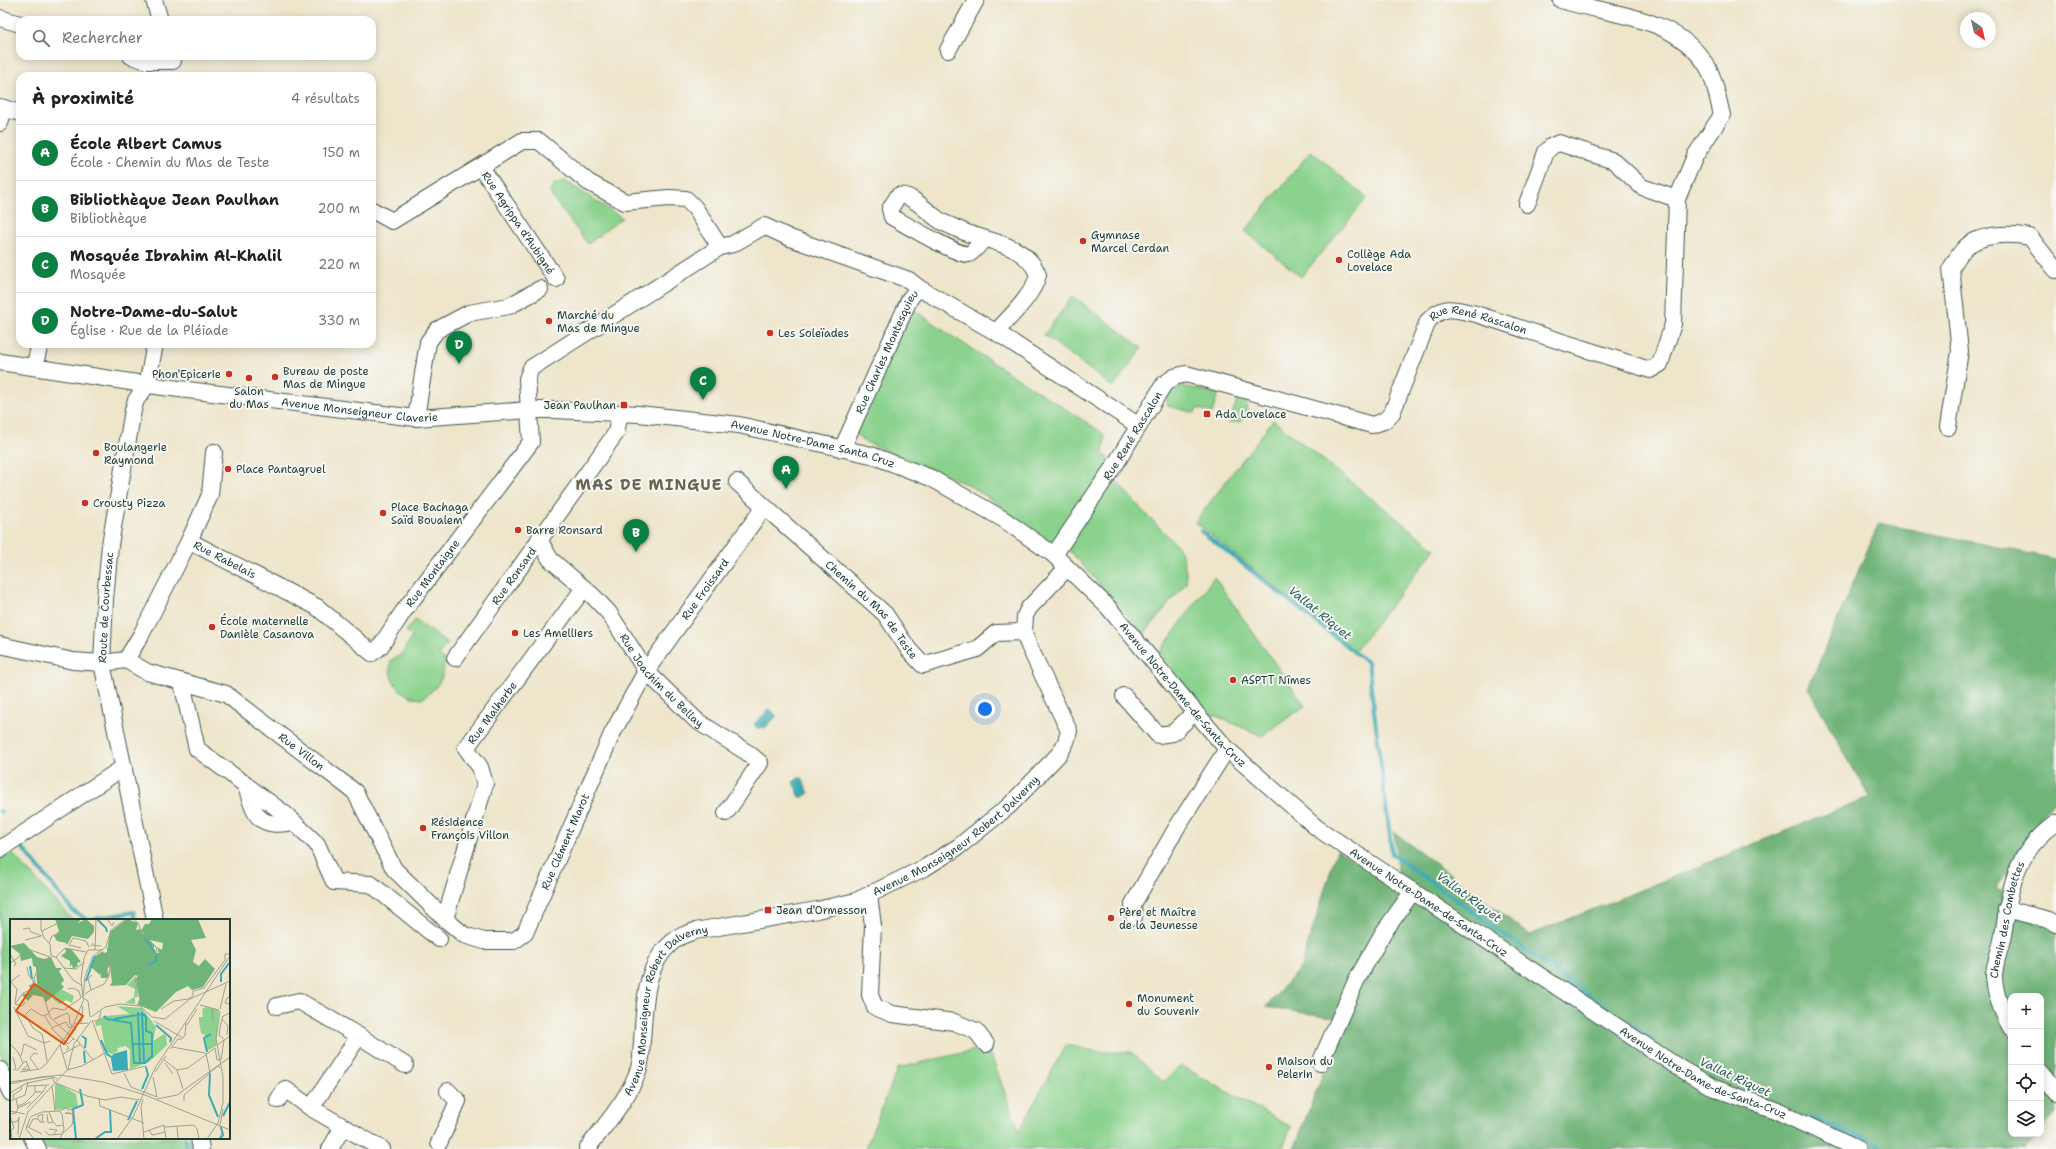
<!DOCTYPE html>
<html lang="fr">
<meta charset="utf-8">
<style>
body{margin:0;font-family:"Shantell Sans",sans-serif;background:#f6f6f6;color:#222}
.controls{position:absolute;right:12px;bottom:12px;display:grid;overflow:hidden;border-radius:8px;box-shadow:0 2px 10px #0003}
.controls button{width:36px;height:36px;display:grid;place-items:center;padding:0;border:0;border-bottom:1px solid #e0e0e0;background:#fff;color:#222;font:20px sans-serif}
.compass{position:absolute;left:1960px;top:12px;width:36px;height:36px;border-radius:50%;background:#fff;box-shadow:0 2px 10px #0003;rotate:146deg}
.you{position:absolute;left:985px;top:709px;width:14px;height:14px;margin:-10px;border:3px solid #fff;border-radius:50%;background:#1a73e8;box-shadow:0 0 0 6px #1a73e833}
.badge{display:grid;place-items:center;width:26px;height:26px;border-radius:50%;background:#0b8043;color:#fff;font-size:13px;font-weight:700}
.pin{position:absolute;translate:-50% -33px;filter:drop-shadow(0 1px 2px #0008)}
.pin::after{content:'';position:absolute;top:21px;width:14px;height:12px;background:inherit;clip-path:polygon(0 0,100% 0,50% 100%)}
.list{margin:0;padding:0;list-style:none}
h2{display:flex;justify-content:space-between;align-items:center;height:52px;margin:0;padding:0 16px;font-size:17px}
h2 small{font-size:13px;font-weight:400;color:#767676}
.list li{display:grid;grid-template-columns:26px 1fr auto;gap:12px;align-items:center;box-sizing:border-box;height:56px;padding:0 16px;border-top:1px solid #e0e0e0}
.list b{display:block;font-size:15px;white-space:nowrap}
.list p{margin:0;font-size:13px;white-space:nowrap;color:#767676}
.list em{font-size:13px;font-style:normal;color:#767676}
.icon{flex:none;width:22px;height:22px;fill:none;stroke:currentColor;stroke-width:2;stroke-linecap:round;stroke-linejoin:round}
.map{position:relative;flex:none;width:2056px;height:1149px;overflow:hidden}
.search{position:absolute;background:#fff;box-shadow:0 2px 10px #0003;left:16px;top:16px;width:360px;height:44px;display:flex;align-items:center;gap:10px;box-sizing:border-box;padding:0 14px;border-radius:12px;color:#767676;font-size:15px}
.panel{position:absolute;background:#fff;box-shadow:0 2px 10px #0003;left:16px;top:72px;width:360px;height:276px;border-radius:12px}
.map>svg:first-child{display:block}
.green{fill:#8ad28d;stroke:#548860}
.forest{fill:#6fb478;stroke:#477856}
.water{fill:#3babb7;stroke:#2d7476}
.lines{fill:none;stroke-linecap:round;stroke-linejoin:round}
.stream{stroke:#3babb7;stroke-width:4}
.minor-casing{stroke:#3e564a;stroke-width:18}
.minor{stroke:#fff;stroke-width:16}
.poi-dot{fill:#c8321e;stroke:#f6f6f2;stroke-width:1.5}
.labels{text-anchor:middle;stroke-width:4;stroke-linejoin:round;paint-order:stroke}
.street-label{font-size:11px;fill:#1f3d34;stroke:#f6f6f2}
.poi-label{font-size:11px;fill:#1f3d34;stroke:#f6f6f2;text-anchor:start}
.water-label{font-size:12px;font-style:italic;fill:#275e5b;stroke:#f6f6f2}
.district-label{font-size:15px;font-weight:bold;letter-spacing:1px;fill:#686652;stroke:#f6f6f2}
.inset-river{fill:none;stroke:#3babb7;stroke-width:2}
.inset-road{fill:none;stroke:#9ba28e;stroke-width:1}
.view{fill:#de580e;fill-opacity:0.15;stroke:#de580e;stroke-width:2}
.inset-edge{fill:none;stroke:#1f3d34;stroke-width:2}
</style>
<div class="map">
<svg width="2056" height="1149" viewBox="0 0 2056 1149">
<rect width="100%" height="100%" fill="#f6f6f2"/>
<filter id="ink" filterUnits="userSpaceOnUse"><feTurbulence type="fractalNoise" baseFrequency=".025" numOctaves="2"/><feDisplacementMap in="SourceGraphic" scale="8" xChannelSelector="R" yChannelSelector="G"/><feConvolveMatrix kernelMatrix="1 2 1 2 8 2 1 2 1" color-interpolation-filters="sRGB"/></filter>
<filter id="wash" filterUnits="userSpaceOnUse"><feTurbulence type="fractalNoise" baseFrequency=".012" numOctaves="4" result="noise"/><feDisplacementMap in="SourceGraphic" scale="16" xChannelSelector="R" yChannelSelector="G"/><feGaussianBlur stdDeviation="0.9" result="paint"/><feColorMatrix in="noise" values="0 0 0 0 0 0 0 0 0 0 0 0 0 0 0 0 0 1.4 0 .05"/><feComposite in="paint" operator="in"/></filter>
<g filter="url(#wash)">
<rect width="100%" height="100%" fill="#eee5ca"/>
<path class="green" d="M1311,151L1367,198L1301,277L1245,231Z
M565,181L622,218L588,244L552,197L550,190L555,183Z
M1073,296L1142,348L1113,387L1044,335Z
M912,308L950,335L1103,433L1105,440L1103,453L1111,462L1112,476L1141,509L1176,544L1183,557L1186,572V583L1144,634L1071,552L1049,542L999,505L969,485L861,440L855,432Z
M1183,386L1218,394L1212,413L1197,408L1195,413L1168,406C1163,395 1174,388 1183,386Z
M1239,395L1247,403L1246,416L1240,422L1229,423Z
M1273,420L1435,549L1355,651L1195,522Z
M1214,577L1305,706L1262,736L1207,712L1159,653Z
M415,620L448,643L439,654L444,659C444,680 439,686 422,699C401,697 386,681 391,660L402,654L412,636L406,631Z
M10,851L73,920H11V1076L0,1052V859Z
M1066,1045L1100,1052H1131L1163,1082L1181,1066L1291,1127L1282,1149H865L898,1068L988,1047L1019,1131Z
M40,1138H190L193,1149H45Z"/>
<path class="forest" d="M1879,523L2056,559V800L2052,803L1997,887L2056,929V1114L2041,1130V996H2011V1134H2038L2024,1149H1294L1344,1019L1266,1007L1301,967L1337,850L1400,889L1394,832L1530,935L1869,797L1808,688Z"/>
<path class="water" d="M770,709L777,716L765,728L760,727L758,729L754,724Z
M799,778H802L809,793L803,797H800L793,782Z"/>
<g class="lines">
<path class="stream" d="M1201,531L1368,663L1392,854L1650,1039
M0,811L1,812
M22,847L73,911L88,920
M88,920L134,912L135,920
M1809,1118L1865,1138L1887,1149
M185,1138L188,1149"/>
</g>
</g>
<g filter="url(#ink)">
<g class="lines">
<defs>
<g id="minor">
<path d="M154,0L160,20"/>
<path d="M0,18L20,24"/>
<path d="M948,50L976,0"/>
<path d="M131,56L147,61H173"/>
<path d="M0,107L20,113"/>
<path d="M0,123L4,108"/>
<path id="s1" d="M481,167L556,279"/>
<path d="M1527,204L1546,152L1552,146L1559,143L1614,161L1642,187L1677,199"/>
<path d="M984,239C980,243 974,252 969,254C960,257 903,223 892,217L890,209L898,196C912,192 931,217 944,223C952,226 959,230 967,233C991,242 1027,245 1038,275C1034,294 1009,318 996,332"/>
<path d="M720,247L733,244L764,226L790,238L909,280L919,288L1004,337L1139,426"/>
<path id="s2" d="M0,362L163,387L416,418L530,410H554L639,414L739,425L871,455L931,478L1003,519L1054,555L1108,607L1195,712L1227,749L1317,828L1681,1069L1714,1088L1775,1110L1857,1149"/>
<path d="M34,367L40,344"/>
<path d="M416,418L428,342L437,330L469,313L509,306L540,289"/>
<path d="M1948,427L1960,351L1951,268C1955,262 1959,254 1964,249C1979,233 2010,233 2030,237L2056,270"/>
<path id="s3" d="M842,449L910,298L919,288"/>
<path id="s4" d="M737,482L885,614L909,650L923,665L977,649L996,633L1024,632"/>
<path id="s5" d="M539,539L550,559L593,596L609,613L646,671L697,721L748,753L760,763L726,813"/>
<path d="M189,541L210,495L214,452"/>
<path id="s6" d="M1054,555L1118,460L1164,384L1174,377L1186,374L1372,425L1384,421L1392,413L1428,321C1445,303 1455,310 1476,314L1650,370L1660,364L1673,324L1677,199L1695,156L1722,115C1718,100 1715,79 1707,66C1675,15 1612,16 1561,0"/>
<path id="s7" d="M0,645L73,661L102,663L126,660L147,672L226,694L355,792L394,869L445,919L464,935L484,941H514L525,933L612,734L646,671L764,507"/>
<path id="s8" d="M455,658L616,433L620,413"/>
<path id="s9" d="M126,660L141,635L189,541L317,607L372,653L380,647L403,612L531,442L527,379L531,368L720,247L695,208L686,199L669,198L625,202L588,182L539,141H522L392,221L372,210"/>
<path d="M182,683L197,749L285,814L317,844L334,882L371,884L439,939"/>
<path d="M1124,696L1158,735L1173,733L1195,712"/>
<path d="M245,783C255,815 256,829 294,822"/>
<path d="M0,849L124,767"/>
<path d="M869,896L873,925L870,995L875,1007L892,1014L954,1022L976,1031L986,1044"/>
<path d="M2006,909L2049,920L2056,924"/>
<path d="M1134,917L1133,904L1177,827L1227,749"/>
<path id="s10" d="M445,919L485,784L480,767L466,748L584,588"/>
<path id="s11" d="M155,920L102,663L105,599L110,545L133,410L136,400L147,385L155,344"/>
<path d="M277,1006L299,1001L359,1036L311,1108"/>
<path id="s12" d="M2011,1028C2002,1012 1995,996 1994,977C1994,962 2001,949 2003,935C2011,887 2013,854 2056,823"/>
<path d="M359,1036L405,1065"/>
<path d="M1320,1063L1356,981L1383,933L1413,891"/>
<path d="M0,1070L11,1093"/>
<path d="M2041,1072L2056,1092"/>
<path d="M278,1100L285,1089L311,1108L382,1149"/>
<path d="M32,1138L38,1149"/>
<path d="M199,1138L201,1149"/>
<path d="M439,1143L458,1101L448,1091"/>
<path d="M330,1149L343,1127"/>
<path id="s13" d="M587,1149C606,1123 629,1099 639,1068C642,1059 641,1049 642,1041C645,1005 643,961 678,938C682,935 689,933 695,931L817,910L856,901L926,867L958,847L1009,806L1060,753L1066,742L1069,731L1029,646L1024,632L1025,616L1029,608L1067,568"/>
</g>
</defs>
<use href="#minor" class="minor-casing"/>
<use href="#minor" class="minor"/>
</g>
</g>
<g class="poi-dot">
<circle cx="1083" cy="241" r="4"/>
<circle cx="1339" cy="260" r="4"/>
<circle cx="549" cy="321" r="4"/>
<circle cx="770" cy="333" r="4"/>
<circle cx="229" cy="374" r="4"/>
<circle cx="275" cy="377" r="4"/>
<circle cx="249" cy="378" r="4"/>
<rect x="620" y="401" width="8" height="8" rx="2"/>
<rect x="1203" y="410" width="8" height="8" rx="2"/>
<circle cx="96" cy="453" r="4"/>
<circle cx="228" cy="469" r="4"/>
<circle cx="85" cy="503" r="4"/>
<circle cx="383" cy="513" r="4"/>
<circle cx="518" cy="530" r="4"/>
<circle cx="212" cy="627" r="4"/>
<circle cx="515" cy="633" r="4"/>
<circle cx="1233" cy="680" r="4"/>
<circle cx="423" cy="828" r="4"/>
<rect x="764" y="906" width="8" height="8" rx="2"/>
<circle cx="1111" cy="918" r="4"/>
<circle cx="1129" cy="1004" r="4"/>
<circle cx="1269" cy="1067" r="4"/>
</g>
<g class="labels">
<g class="street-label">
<text dy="4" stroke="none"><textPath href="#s1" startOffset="67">Rue Agrippa d'Aubigné</textPath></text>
<text dy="4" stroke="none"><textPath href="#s6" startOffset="598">Rue René Rascalon</textPath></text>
<text dy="4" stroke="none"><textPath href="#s3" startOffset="107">Rue Charles Montesquieu</textPath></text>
<text dy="4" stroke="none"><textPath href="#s2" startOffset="363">Avenue Monseigneur Claverie</textPath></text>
<text dy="4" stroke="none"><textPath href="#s6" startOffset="143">Rue René Rascalon</textPath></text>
<text dy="4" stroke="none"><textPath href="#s2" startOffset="820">Avenue Notre-Dame Santa Cruz</textPath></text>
<text dy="4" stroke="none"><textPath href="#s9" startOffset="175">Rue Rabelais</textPath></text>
<text dy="4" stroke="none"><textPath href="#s9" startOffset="451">Rue Montaigne</textPath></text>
<text dy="4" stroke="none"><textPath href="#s8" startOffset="101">Rue Ronsard</textPath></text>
<text dy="4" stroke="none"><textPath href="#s7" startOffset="1033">Rue Froissard</textPath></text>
<text dy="4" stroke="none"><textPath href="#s11" startOffset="318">Route de Courbessac</textPath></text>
<text dy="4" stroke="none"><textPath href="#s4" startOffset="186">Chemin du Mas de Teste</textPath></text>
<text dy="4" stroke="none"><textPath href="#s5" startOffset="189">Rue Joachim du Bellay</textPath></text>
<text dy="4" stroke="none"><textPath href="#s2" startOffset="1279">Avenue Notre-Dame-de-Santa-Cruz</textPath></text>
<text dy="4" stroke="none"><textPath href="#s10" startOffset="226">Rue Malherbe</textPath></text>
<text dy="4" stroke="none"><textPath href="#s7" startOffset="329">Rue Villon</textPath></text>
<text dy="4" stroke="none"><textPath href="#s13" startOffset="540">Avenue Monseigneur Robert Dalverny</textPath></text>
<text dy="4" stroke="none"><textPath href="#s7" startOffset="743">Rue Clément Marot</textPath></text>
<text dy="4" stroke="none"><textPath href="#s2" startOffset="1603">Avenue Notre-Dame-de-Santa-Cruz</textPath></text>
<text dy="4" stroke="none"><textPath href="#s12" startOffset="113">Chemin des Combettes</textPath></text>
<text dy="4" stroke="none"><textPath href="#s13" startOffset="168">Avenue Monseigneur Robert Dalverny</textPath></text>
<text dy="4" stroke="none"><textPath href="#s2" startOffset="1927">Avenue Notre-Dame-de-Santa-Cruz</textPath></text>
</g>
<g class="poi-label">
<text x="1091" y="239">Gymnase<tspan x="1091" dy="13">Marcel Cerdan</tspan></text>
<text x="1347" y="258">Collège Ada<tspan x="1347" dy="13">Lovelace</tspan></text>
<text x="557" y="319">Marché du<tspan x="557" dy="13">Mas de Mingue</tspan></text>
<text x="778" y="337">Les Soleïades</text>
<text x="283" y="375">Bureau de poste<tspan x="283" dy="13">Mas de Mingue</tspan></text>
<text x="221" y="378" text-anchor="end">Phon'Epicerie</text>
<text x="249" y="395" text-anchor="middle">Salon<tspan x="249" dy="13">du Mas</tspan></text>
<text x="616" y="409" text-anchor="end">Jean Paulhan</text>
<text x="1215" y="418">Ada Lovelace</text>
<text x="104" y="451">Boulangerie<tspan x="104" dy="13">Raymond</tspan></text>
<text x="236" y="473">Place Pantagruel</text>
<text x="93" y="507">Crousty Pizza</text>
<text x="391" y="511">Place Bachaga<tspan x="391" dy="13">Saïd Boualem</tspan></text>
<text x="526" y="534">Barre Ronsard</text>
<text x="220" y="625">École maternelle<tspan x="220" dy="13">Danièle Casanova</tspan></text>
<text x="523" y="637">Les Amelliers</text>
<text x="1241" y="684">ASPTT Nîmes</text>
<text x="431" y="826">Résidence<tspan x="431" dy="13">François Villon</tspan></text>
<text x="776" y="914">Jean d'Ormesson</text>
<text x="1119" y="916">Père et Maître<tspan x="1119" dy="13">de la Jeunesse</tspan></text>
<text x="1137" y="1002">Monument<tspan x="1137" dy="13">du Souvenir</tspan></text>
<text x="1277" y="1065">Maison du<tspan x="1277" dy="13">Pelerin</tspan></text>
</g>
<g class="water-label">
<text transform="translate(1320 613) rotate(39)" y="4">Vallat Riquet</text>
<text transform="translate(1469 897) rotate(36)" y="4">Vallat Riquet</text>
<text transform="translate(1735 1077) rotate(25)" y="4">Vallat Riquet</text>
</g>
<g class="district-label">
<text x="649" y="490">MAS DE MINGUE</text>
</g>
</g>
<g transform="translate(10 919)">
<rect width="220" height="220" fill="#eee5ca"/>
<path d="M126,57L128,78H125V85L115,84L124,78L125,70L117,66ZM51,70L64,77L62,84L56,81L50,85L44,81L42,77ZM107,87L132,89L146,108L143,122L154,115L156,117L157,126L139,143L120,150V131L116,127L107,129L108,132L102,135L96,133L91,106L86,107L85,103L94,97L120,95ZM196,88L209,91L206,127L197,132L195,116L191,114L189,102V98H193L192,90ZM45,165H49L66,175L68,188L45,191Z" fill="#8ad28d"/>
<path d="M45,0H71L68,4L76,0L84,7V13L78,20L62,17L57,26L56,24L47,22L44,17L49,12ZM117,0L128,4L126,11L130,10L136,17L131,12L135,5H139L142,0H188L196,19L181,21L186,31L183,43L189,47L195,40L205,50L193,68L182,71L178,67L166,73L146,93L128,86L130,80L126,61L128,57L125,56L116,66L100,67L102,63L100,47L98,49L97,53L99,56L97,59H91L90,52V56L80,47L84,38L93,32L94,34L97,33L100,13ZM140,21L153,24L152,31L147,28L149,34H146L143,29L145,27ZM14,24L27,38L34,40L41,38L46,49H52L49,52L54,61L51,65L54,68L36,83L33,78L23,76L18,82L12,76L21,72L19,66L27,65L26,48L23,47L22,39L11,42L10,35L0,27ZM55,30H61L66,36L71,43L67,44L68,47L63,50L62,45L60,48V42L51,37L56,33Z" fill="#6fb478" fill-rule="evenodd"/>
<path d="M117,131L118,151L103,152L101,140L103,135Z" fill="#3babb7"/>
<path class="inset-river" d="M87,0L96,9L97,13M134,18L145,33M138,46L146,42V36M20,47L22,60M76,62L85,37M211,63V55L220,43M128,93L130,145M132,93L134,143M94,97L97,100L121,104L124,144H135L142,137M104,100L133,95L136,98V112L142,114M146,106L161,119L160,123M142,114V139M72,117L76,120L75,129M91,121L97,135L103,139M123,125H142M74,132L75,144M197,133L194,119L201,115M200,154L199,176L208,198M132,170L138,156L136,148M213,197L220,183M118,201L127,182M66,220L63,190L73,186L70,170M85,220L95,213H101L100,191M210,220L213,216L211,208"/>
<path class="inset-road" d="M31,0V10L34,19L40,25L41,37L46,38L63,61L71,66M97,0L102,7L104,3M123,0L128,4L133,16L146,28L147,33L125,61L130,80L127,87M13,10L19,9L21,13L32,17M32,12L46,5M15,21L31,17M39,24L42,17L50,14M83,24L81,26L91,27M71,29L59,26L63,19L76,22L79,28M18,30L40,38M85,31L86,0M0,35L6,45L4,47M46,38L55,29L76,33M0,44L8,39L12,32M92,45L96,53H100M17,48L19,57L32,72L40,98L65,121M54,49L66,50L73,44M0,63L10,56M1,63L7,70L5,84M25,63L24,59L31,44L40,38M81,71L94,65L99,57L101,42L97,29M75,75L81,71L78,60L82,56M220,78L217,79L215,84L220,85M73,79L75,58L83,37L96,28L101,11L116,0M73,79L71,60L74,39L78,31H92M73,79L78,82L80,98M178,80L183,77V72L194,69L215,41V35H220M15,83L12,87L5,85L13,74L23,70V62M190,86L209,91M71,87L73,88L71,104M4,88L18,117L34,124L37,142M202,89L203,102M151,90L164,82L178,80M210,90L216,65M38,94L43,89L54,91L71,79L69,72L63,69L58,70M38,95L33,97L21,90L15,96L23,109L32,115L34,124L40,122M34,96L41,107M59,96L60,105L66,110L61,116M81,98L95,88L110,85L130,87L142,98L155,100L180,80L220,62M44,100L57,94L59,96M212,100L218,107L217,116M82,101L102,155L136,147M84,102L89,101L91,92M144,102L173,119L175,116L176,104M64,105L78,104M177,106L187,90M62,107L59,109L56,103L41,109L58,125L64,119M51,120L59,129L56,131M214,120L209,116L211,104L213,97L220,94M67,121L83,141M0,125L8,133L13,144L7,152M50,126L57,150M207,126L220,117M162,128L195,134M160,130L168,120H172M28,135L24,134L20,139L28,150M53,135L71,125M11,137L14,125L27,131M153,140L167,151L173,170M13,144L16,142L20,151M155,144L163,155M18,146L12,151L20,150M3,151L6,150L3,138M57,151L72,147L95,134M167,151L178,149L205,129L207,141H211L214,121M10,153L30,150L37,144L63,107L74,80M145,153L156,137M114,154L121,168L147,178L143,158M199,154L208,147L210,149M42,158L44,163L77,177L95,181L111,178L130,181M0,163L50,156L93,163L135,176L220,211M0,165L30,158L41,157L47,160M17,167L39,166M42,167L45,192M25,173H33L36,167M0,174L17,164L42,159M89,179L90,187L134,204M4,180L3,176L11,171L12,166M133,180L131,188L134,220M147,180L167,176L220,138M0,182L15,176L18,163M174,182V176L200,154L196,134M8,187L15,184L25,174V167M8,189L21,183M17,189L33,173M0,192L15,195M49,192L52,195L54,210L50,220M39,193L43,203L47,207L53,206M60,194H55L63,195M0,195L6,194L8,189L6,180M37,195L38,204L43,203M0,197L4,209L1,211L2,220M20,198L32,193L49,192L59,188M20,199L16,210L24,220M32,203L33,195L28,197V200L30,203H35M0,204L8,202L9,198L8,216M210,206L213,190M16,207L32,215M167,207L168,220M19,208L23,200H28M155,208L184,206L187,210L189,220M39,210L47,211L44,215M139,211L142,216L155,213M35,212L39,216L52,215M134,213L154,206L156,220M53,214L62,206L63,201L62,190L57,191M9,220L18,193L58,150L64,125L81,102M107,220L123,198L145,149L220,37M197,220L208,204L213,184V158L206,120L210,92M209,220L212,214L210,207"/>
<path class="view" d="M24,65L73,97L54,125L6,92Z"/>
<rect width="220" height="220" class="inset-edge"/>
</g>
</svg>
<div class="controls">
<button>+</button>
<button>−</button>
<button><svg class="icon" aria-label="locate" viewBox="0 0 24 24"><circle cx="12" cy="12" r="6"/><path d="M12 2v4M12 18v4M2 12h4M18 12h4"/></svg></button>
<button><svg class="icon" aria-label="layers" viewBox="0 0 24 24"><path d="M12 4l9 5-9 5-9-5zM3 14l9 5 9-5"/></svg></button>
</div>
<svg class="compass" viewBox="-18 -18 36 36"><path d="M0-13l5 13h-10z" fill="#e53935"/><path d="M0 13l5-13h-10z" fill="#767676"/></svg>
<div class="you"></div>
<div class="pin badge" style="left:786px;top:489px">A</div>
<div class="pin badge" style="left:636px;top:552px">B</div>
<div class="pin badge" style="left:703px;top:400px">C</div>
<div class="pin badge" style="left:459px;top:364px">D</div>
<div class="search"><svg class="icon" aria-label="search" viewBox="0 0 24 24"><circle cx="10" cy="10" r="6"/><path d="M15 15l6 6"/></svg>Rechercher</div>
<section class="panel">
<h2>À proximité<small>4 résultats</small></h2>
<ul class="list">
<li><span class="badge">A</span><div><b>École Albert Camus</b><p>École · Chemin du Mas de Teste</p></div><em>150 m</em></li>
<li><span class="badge">B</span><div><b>Bibliothèque Jean Paulhan</b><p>Bibliothèque</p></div><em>200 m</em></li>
<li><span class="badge">C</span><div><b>Mosquée Ibrahim Al-Khalil</b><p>Mosquée</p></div><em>220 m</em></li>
<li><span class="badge">D</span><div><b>Notre-Dame-du-Salut</b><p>Église · Rue de la Pléiade</p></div><em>330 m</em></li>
</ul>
</section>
</div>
